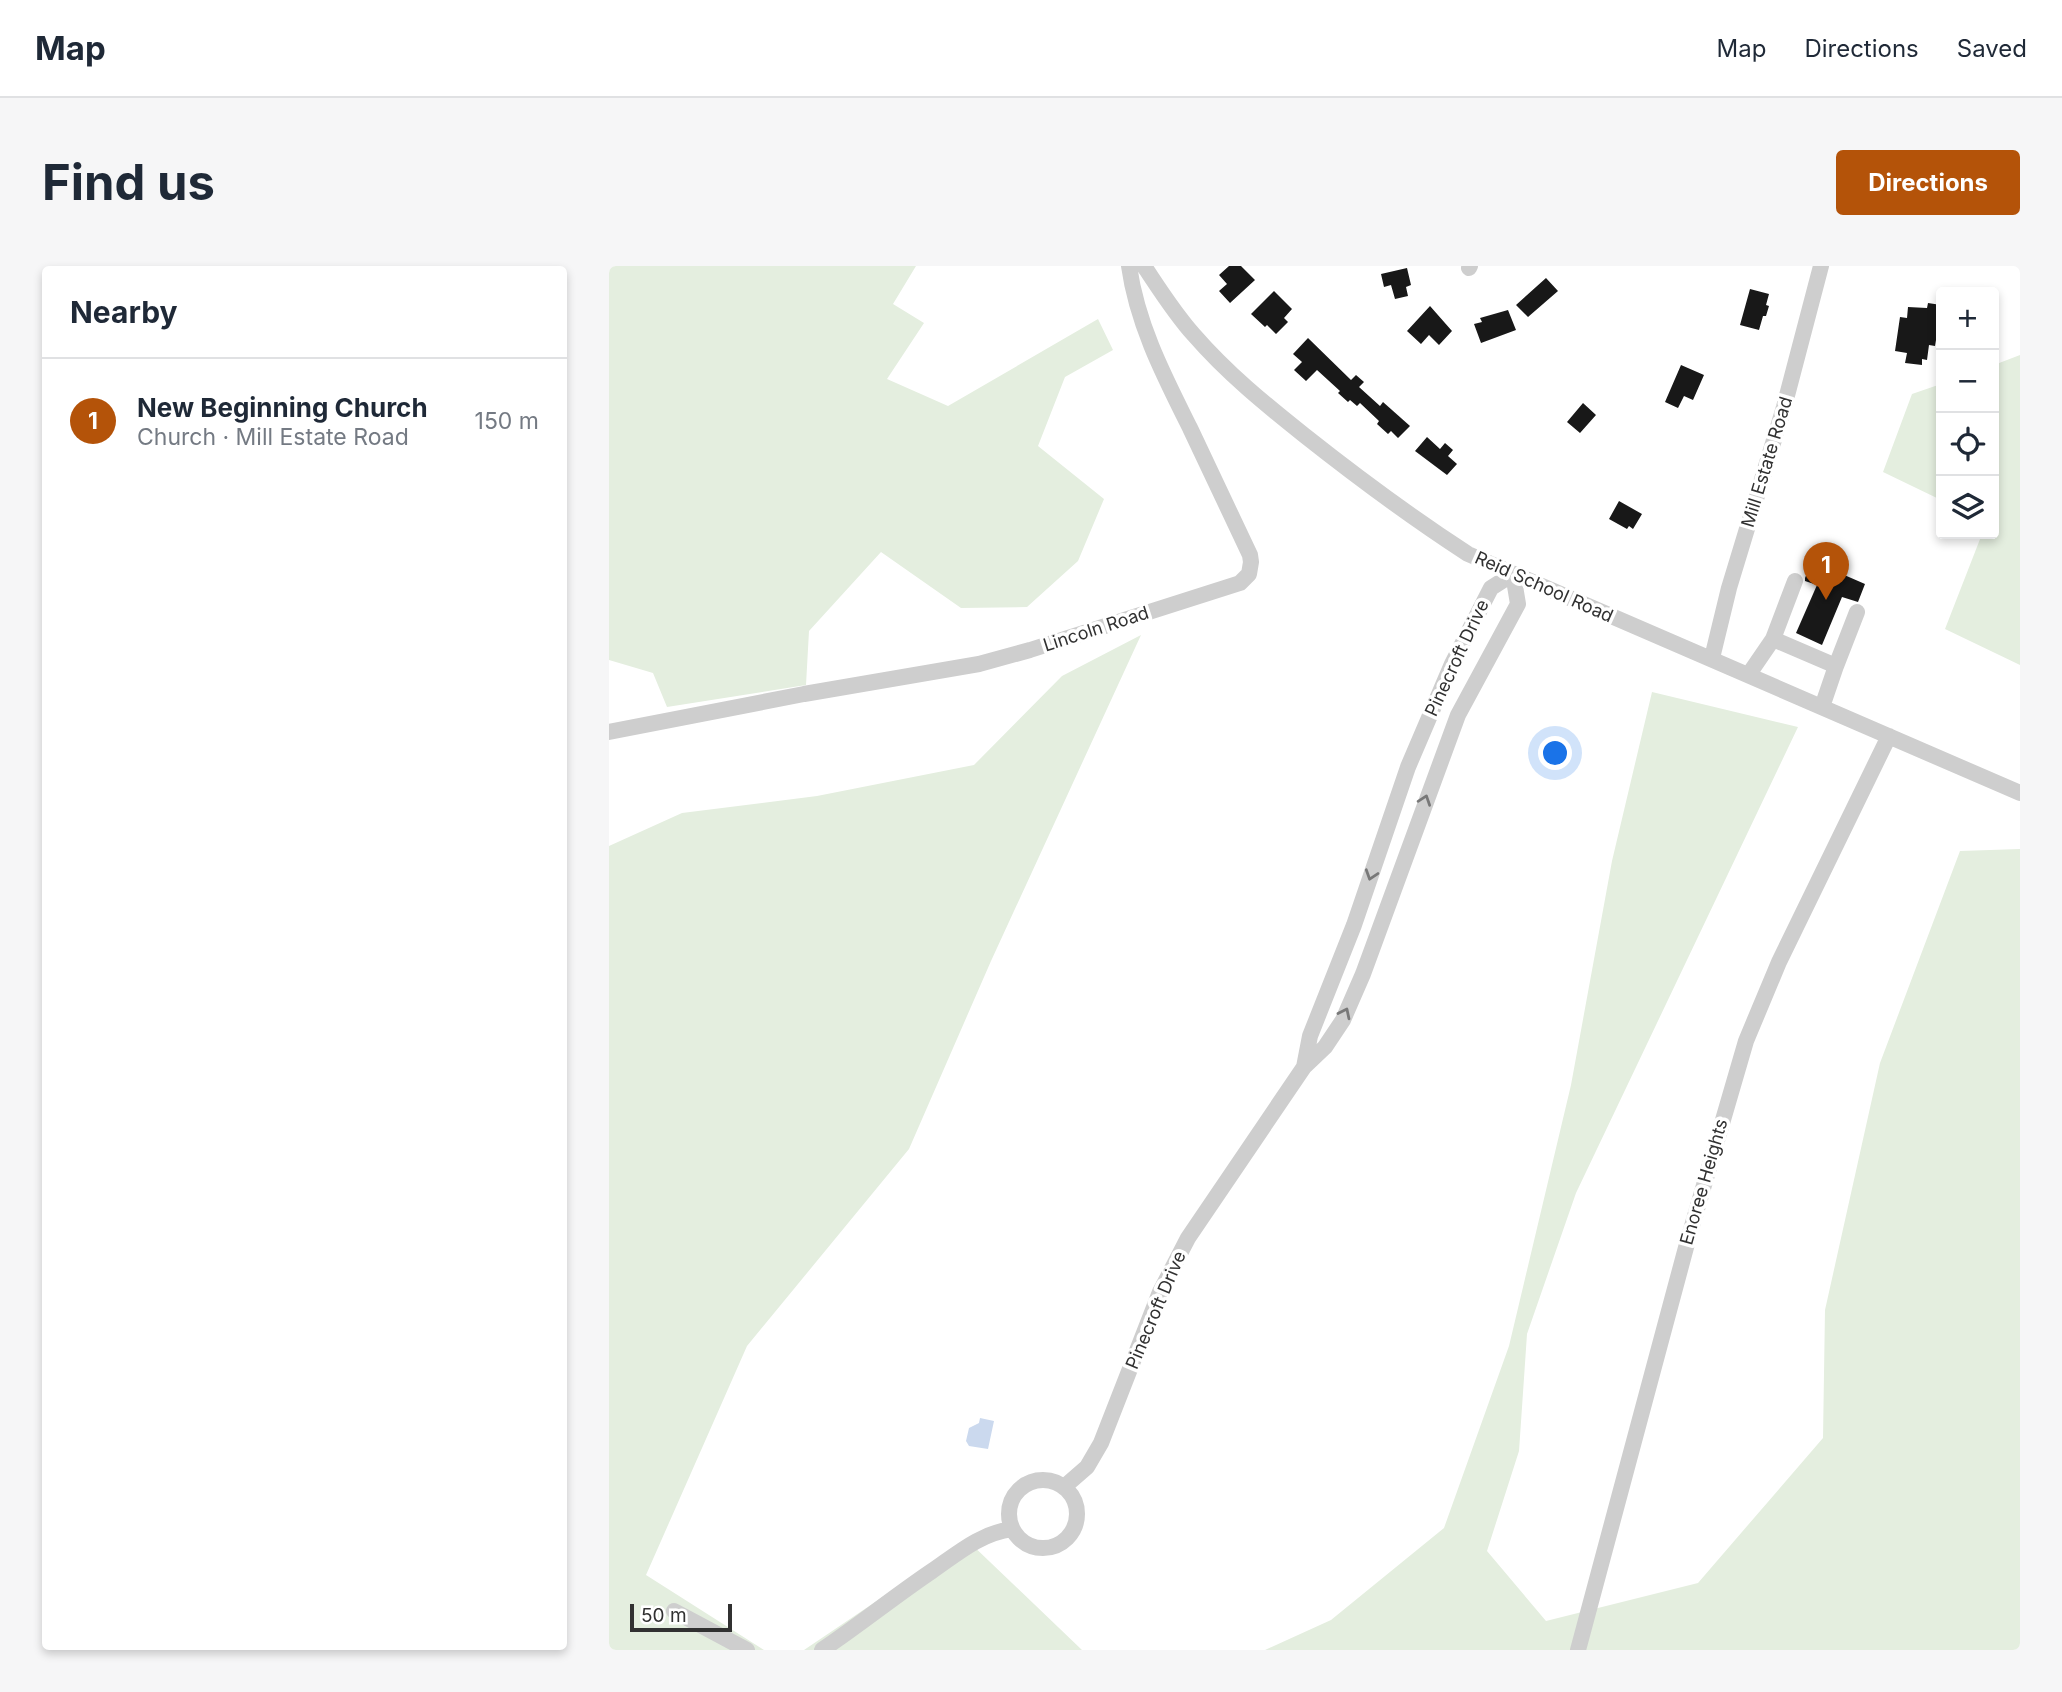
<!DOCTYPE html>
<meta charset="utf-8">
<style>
body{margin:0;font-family:Inter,sans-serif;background:#f6f6f7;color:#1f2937}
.controls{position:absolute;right:21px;top:21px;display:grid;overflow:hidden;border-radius:7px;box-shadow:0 4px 10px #0003}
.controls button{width:63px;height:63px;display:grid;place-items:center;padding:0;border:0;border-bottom:2px solid #e0e1e3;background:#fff;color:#1f2937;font:35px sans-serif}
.scale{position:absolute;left:21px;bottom:18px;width:102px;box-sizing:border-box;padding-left:7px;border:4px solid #313131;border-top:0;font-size:19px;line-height:24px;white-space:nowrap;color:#313131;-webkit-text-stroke:5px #fff;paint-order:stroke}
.you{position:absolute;left:947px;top:488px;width:24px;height:24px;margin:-18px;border:5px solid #fff;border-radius:50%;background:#1a73e8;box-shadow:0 0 0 10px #1a73e833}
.badge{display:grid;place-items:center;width:46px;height:46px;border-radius:50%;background:#b45309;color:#fff;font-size:23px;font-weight:700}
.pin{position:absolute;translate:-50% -58px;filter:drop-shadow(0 2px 4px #0008)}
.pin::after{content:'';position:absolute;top:37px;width:24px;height:21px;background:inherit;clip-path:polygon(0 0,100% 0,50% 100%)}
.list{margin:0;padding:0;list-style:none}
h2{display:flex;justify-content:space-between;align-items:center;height:91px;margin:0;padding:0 28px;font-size:30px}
h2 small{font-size:23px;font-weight:400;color:#747a83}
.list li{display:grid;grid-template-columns:46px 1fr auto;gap:21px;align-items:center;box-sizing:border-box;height:126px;padding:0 28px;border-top:2px solid #e0e1e3}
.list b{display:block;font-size:26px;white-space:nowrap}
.list p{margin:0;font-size:23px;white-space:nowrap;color:#747a83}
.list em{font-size:23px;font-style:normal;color:#747a83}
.icon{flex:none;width:38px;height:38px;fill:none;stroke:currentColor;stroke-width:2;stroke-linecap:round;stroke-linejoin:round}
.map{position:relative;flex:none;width:1411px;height:1384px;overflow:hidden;border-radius:7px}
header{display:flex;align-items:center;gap:42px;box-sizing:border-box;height:98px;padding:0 35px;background:#fff;border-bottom:2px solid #e0e1e3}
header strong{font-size:33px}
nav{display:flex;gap:38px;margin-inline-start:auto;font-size:24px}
.intro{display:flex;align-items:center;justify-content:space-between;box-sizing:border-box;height:168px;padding:0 42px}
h1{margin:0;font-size:49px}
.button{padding:18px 32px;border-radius:7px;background:#b45309;color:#fff;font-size:24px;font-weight:700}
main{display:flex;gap:42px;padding:0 42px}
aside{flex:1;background:#fff;border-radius:7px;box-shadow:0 4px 10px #0003}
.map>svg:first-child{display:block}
.green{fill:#e4eedf}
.water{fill:#cbd9ee}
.building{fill:#181818}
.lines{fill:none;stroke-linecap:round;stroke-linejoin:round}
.minor{stroke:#cecece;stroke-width:16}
.oneway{stroke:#787878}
.labels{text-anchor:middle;stroke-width:7;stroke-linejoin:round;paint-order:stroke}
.street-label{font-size:18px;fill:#313131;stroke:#fff}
</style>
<header>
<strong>Map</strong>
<nav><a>Map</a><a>Directions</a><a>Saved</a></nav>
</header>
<div class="intro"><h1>Find us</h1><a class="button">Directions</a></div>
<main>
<aside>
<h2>Nearby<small></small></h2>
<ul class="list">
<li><span class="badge">1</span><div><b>New Beginning Church</b><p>Church · Mill Estate Road</p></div><em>150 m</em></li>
</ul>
</aside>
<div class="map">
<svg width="1411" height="1384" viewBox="0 0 1411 1384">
<rect width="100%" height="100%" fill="#fff"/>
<path class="green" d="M0,0H307L284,38L315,57L278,113L339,140L489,53L504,84L456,111L429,180L495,233L469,295L418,341L352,342L272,286L200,365L197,419L58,441L44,407L0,394Z
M1411,89V399L1336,363L1373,268H1385V99Z
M1332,118V234L1274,206L1303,128Z
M532,369L382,695L300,883L138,1080L37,1309L155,1384H0V580L73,547L208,530L365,499L453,410Z
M1043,426L1189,461L967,927L918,1068L910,1185L878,1285L937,1355L1089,1317L1214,1172L1216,1044L1271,797L1351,585L1411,583V1384H656L722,1354L835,1262L900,1080L962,819L1003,595Z
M358,1274L473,1384H195Z"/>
<path class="water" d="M371,1152L385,1155L379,1183L360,1180L357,1175L360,1162L370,1157Z"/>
<path class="building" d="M620,0H632L646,14L621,37L610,25L618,18L610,9Z
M798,2L802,19L797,21L799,30L786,33L782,19L775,21L772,8Z
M937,12L949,25L919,51L907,39Z
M1141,23L1160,28L1157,39L1160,40L1157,50H1154L1150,64L1131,59Z
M665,25L683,43L675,52L679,56L667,68L658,59L656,61L642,48Z
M1319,37L1332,39V57L1330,56L1326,80L1320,79L1318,94L1313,93V99L1296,97L1298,87L1286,85L1291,51L1298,52L1299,41L1318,42Z
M821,40L843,65L830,79L820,69L812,78L798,65Z
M899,44L907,64L872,77L865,58L873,56L871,52Z
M699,72L742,114L747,109L755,116L750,121L771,140L774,136L801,160L789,172L782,165L779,168L768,158L770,155L751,137L748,140L741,134L739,136L729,127L731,125L708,104L697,115L685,104L693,96L684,88Z
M1072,99L1095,109L1084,134L1075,130L1069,142L1056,136Z
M974,137L987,149L971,167L958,156Z
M818,171L831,183L836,177L844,184L839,190L848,198L838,209L806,185Z
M1010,235L1033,248L1024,263L1020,260L1018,263L1000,253Z
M1203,295L1256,318L1249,336L1233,331L1213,379L1187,367L1208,319L1196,315V312Z"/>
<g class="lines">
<path class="minor" d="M535,0C551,24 566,48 585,69C618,107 656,138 695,169C748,211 802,251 859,288L1411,527
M860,2L861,0
M1164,373L1186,315
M1103,392L1120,322L1175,141L1212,0
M1227,400L1248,346
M1140,408L1164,373L1227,400L1213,441
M0,466L195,428L370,398L421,384L631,317L640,308L642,296L641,289C621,246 601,204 581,162C555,110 528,58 520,0
M400 1248a34 34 0 1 1 68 0a34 34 0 1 1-68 0Z
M455,1221L478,1201L492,1177L551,1026L579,972L695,801L716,781L734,754L754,708L849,449L909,338L904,308L882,322L843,398L799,501L745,659L701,770L695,801
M65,1345L138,1384
M213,1384C250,1359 286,1330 323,1305C349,1287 372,1267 403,1263
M969,1384L1079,974L1137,775L1170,696L1280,470"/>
</g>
<defs><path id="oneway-chevron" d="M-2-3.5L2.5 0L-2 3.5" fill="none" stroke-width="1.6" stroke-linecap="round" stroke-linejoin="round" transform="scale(1.75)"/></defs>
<g class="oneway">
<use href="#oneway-chevron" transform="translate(816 534) rotate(-71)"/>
<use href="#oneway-chevron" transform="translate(762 609) rotate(108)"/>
<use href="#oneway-chevron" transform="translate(736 747) rotate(-64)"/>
</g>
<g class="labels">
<g class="street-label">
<text transform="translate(1158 196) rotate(-73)" y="6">Mill Estate Road</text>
<text transform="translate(935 321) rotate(24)" y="6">Reid School Road</text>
<text transform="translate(487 363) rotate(-18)" y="6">Lincoln Road</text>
<text transform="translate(848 392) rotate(-65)" y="6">Pinecroft Drive</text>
<text transform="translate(1095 916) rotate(-74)" y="6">Enoree Heights</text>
<text transform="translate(547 1044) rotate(-67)" y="6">Pinecroft Drive</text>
</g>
</g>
</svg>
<div class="controls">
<button>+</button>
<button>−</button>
<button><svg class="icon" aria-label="locate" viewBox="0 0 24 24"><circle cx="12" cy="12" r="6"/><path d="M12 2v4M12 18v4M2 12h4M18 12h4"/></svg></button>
<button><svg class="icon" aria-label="layers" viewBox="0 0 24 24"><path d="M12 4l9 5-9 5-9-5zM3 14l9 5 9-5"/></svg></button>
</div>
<div class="scale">50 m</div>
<div class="you"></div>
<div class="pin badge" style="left:1217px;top:334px">1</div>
</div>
</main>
